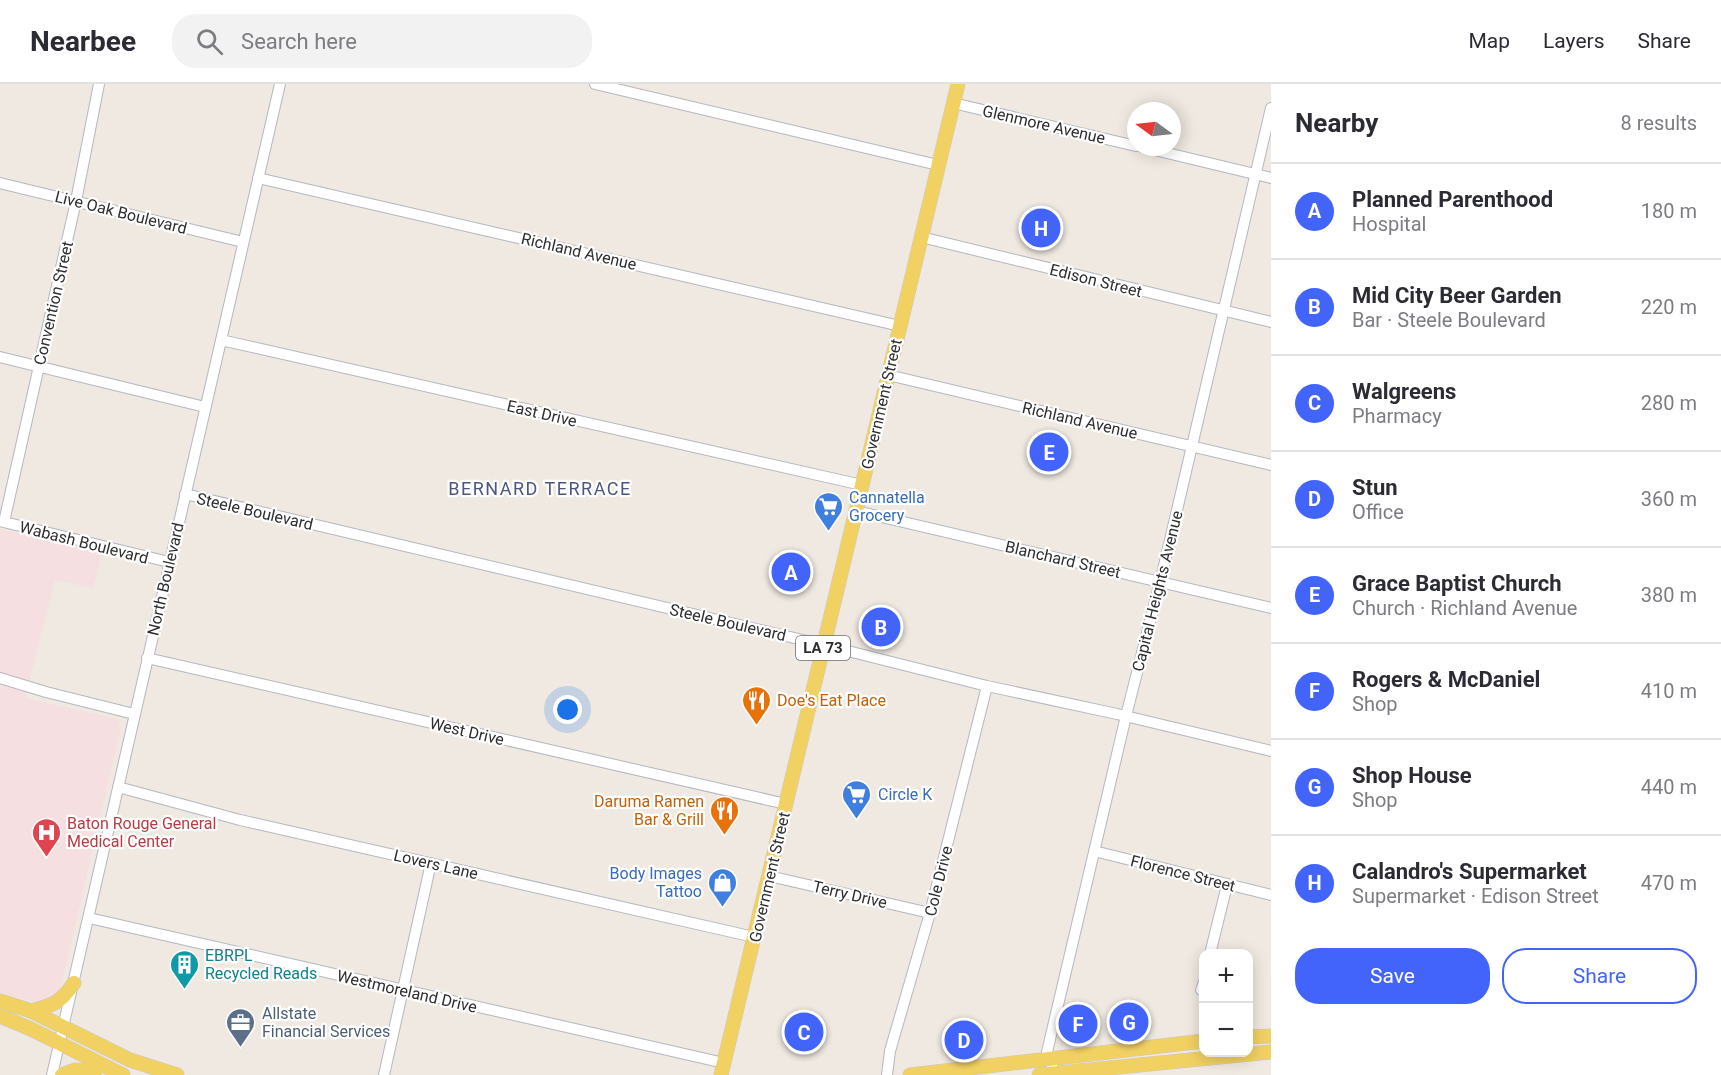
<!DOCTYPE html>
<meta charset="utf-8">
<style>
body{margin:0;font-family:Roboto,sans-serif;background:#f2f2f3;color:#2b2b33}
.controls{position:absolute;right:18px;bottom:18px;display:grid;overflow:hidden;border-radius:12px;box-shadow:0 3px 15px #0003}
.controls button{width:54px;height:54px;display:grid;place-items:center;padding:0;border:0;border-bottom:2px solid #e1e1e2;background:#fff;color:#2b2b33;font:30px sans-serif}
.compass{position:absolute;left:1127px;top:18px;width:54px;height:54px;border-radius:50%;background:#fff;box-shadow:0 3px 15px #0003;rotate:285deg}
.you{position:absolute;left:568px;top:626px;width:21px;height:21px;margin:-15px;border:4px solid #fff;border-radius:50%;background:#1a73e8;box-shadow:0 0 0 9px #1a73e833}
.badge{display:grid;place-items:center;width:39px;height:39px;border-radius:50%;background:#4264fb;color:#fff;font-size:20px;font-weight:700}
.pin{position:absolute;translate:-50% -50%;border:3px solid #fff;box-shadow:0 2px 6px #0006}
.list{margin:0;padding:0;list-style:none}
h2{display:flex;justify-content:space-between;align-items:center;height:78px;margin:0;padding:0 24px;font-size:26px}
h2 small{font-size:20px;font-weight:400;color:#7c7c81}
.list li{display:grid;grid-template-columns:39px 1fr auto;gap:18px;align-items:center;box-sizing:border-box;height:96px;padding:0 24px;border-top:2px solid #e1e1e2}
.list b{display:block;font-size:22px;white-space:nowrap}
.list p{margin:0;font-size:20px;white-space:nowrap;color:#7c7c81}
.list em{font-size:20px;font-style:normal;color:#7c7c81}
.actions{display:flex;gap:12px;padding:18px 24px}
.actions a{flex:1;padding:14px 0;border:2px solid #4264fb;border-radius:24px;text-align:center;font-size:21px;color:#4264fb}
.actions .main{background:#4264fb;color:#fff}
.icon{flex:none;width:33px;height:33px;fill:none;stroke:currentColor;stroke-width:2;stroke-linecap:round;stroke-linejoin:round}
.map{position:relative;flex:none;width:1271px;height:991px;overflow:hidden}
header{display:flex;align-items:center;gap:36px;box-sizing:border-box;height:84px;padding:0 30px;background:#fff;border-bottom:2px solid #e1e1e2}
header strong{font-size:28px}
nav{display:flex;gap:33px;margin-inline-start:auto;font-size:21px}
.search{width:420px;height:54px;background:#f2f2f3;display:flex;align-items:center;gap:15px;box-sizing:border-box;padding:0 21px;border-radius:24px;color:#7c7c81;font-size:22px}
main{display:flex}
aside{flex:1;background:#fff}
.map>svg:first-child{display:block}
.medical{fill:#f5dfe0}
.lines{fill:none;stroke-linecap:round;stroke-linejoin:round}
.minor-casing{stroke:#b4b7c1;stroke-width:12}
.major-casing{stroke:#c9c9c9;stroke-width:15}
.minor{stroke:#fff;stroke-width:10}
.major{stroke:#f2d163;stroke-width:14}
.labels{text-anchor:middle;stroke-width:4.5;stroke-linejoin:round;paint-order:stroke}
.shield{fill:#fff;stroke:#6d6d6d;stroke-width:1.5}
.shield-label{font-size:15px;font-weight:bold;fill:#2e2e2e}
.street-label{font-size:16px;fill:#2e2e2e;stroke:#fff}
.shop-label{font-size:16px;fill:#366cbe;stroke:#fff;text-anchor:start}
.food-label{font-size:16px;fill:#c56008;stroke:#fff;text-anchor:start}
.health-label{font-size:16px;fill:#be3a42;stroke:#fff;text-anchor:start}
.culture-label{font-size:16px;fill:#0d838f;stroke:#fff;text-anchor:start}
.service-label{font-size:16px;fill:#4e5e75;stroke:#fff;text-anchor:start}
.neighbourhood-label{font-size:18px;letter-spacing:1.5px;fill:#4d5680;stroke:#fff}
</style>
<header>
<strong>Nearbee</strong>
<div class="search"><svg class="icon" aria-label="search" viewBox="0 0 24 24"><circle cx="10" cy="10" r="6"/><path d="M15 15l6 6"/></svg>Search here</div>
<nav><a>Map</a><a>Layers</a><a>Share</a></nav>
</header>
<main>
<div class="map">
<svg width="1271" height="991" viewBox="0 0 1271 991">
<rect width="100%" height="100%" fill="#efe9e1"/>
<path class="medical" d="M0,445L102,469L93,504L55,496L25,614L118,635L121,644L61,902L53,914L41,918L29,917L0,909Z"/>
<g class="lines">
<defs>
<path id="minor" d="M595,0L938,81
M953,19L1136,62
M1142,63L1271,94
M258,94L900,242
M0,99L243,158
M921,153L1271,238
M221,256L862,401
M0,273L205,323
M888,291L1271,381
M185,410L824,561L987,602L1117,630L1271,667
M856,427L1271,524
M0,437L169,478
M4,438L76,117L99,0
M147,574L786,720
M0,594L46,608L134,630
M118,703L240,736L754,853
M1094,767L1271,811
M769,792L930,829
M89,834L724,979
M1210,870L1227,801
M1201,906L1204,898
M1052,981L1047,968L1126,632L1163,486L1271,24
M52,991L280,0
M384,991L431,779
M887,991L890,967L930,829L987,602"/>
<path id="major" d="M0,917L31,927L130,976L177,991
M31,927C54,921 60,919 74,899
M0,932L31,945L123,991
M1248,953L1271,952
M62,991L75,986L93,988L101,981
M721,991L958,0
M910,991L1204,957
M1039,991L1271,968"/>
</defs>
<use href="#minor" class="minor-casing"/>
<use href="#major" class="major-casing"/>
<use href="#minor" class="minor"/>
<use href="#major" class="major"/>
</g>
<defs>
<symbol id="supermarket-pin" viewBox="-11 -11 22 30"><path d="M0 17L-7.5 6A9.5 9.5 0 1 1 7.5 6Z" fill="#3f7fe0" stroke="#fff"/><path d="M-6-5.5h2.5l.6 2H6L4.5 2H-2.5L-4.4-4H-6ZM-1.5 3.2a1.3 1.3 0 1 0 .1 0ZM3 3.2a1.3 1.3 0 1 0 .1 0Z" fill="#fff"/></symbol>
<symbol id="restaurant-pin" viewBox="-11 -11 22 30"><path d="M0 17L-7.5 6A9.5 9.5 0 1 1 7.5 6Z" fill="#e8710a" stroke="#fff"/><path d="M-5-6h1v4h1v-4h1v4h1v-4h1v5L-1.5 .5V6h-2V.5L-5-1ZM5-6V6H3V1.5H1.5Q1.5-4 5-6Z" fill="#fff"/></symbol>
<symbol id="hospital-pin" viewBox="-11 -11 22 30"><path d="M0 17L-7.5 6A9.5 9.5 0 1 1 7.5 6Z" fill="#e0444e" stroke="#fff"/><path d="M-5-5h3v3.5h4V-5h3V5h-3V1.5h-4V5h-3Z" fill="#fff"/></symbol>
<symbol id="shop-pin" viewBox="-11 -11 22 30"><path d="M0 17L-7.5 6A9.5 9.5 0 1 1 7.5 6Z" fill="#3f7fe0" stroke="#fff"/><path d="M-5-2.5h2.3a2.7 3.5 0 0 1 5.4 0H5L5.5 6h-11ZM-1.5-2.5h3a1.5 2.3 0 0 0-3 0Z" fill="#fff"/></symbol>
<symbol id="building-pin" viewBox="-11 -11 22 30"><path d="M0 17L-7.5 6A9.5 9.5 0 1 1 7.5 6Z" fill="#0f9aa8" stroke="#fff"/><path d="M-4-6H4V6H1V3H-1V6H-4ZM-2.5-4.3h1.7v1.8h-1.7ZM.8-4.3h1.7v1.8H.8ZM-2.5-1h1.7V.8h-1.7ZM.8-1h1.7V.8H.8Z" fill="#fff"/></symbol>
<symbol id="office-pin" viewBox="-11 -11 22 30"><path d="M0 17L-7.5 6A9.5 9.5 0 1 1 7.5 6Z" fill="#5c6f8a" stroke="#fff"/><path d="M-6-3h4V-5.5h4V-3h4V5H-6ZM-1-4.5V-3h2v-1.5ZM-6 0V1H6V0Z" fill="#fff"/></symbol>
</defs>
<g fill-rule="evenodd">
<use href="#supermarket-pin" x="812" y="406" width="33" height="45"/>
<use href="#restaurant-pin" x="740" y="600" width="33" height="45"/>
<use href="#supermarket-pin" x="840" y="694" width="33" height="45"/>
<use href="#restaurant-pin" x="708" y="710" width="33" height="45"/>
<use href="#hospital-pin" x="30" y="732" width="33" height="45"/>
<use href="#shop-pin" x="706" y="782" width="33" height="45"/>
<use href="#building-pin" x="168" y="864" width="33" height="45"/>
<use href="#office-pin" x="224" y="922" width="33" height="45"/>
</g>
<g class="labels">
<rect class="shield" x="796" y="552" width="54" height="24" rx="4.5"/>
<g class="shield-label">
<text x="823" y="569">LA 73</text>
</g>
<g class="street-label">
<text transform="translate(1044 40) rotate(13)" y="6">Glenmore Avenue</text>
<text transform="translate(121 128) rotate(14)" y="6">Live Oak Boulevard</text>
<text transform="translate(579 167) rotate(13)" y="6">Richland Avenue</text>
<text transform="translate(1096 196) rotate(14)" y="6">Edison Street</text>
<text transform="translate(53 219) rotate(-77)" y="6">Convention Street</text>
<text transform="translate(881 320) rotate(-77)" y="6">Government Street</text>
<text transform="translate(542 329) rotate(13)" y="6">East Drive</text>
<text transform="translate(1080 336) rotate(13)" y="6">Richland Avenue</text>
<text transform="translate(255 427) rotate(13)" y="6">Steele Boulevard</text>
<text transform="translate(84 458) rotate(14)" y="6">Wabash Boulevard</text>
<text transform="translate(1063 475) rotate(13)" y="6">Blanchard Street</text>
<text transform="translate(165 495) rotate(-77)" y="6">North Boulevard</text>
<text transform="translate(1157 507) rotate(-76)" y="6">Capital Heights Avenue</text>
<text transform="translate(728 538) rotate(13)" y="6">Steele Boulevard</text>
<text transform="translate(467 647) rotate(13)" y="6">West Drive</text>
<text transform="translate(436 780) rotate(13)" y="6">Lovers Lane</text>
<text transform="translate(1183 789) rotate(14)" y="6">Florence Street</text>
<text transform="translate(769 793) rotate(-77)" y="6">Government Street</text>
<text transform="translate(938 797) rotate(-76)" y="6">Cole Drive</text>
<text transform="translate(850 810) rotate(13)" y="6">Terry Drive</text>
<text transform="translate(407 907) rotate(13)" y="6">Westmoreland Drive</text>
</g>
<g class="shop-label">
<text x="849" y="419">Cannatella<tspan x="849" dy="18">Grocery</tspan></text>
<text x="878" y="716">Circle K</text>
<text x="702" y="795" text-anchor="end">Body Images<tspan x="702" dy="18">Tattoo</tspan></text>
</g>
<g class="food-label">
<text x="777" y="622">Doe's Eat Place</text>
<text x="704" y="723" text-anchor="end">Daruma Ramen<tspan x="704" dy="18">Bar &amp; Grill</tspan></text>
</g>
<g class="health-label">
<text x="67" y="745">Baton Rouge General<tspan x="67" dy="18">Medical Center</tspan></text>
</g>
<g class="culture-label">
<text x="205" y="877">EBRPL<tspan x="205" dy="18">Recycled Reads</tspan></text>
</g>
<g class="service-label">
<text x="262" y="935">Allstate<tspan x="262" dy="18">Financial Services</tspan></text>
</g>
<g class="neighbourhood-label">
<text x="540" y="411">BERNARD TERRACE</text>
</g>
</g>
</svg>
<div class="controls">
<button>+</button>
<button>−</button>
</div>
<svg class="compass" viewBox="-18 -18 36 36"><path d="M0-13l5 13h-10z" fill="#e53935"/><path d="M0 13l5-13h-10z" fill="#7c7c81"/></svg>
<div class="you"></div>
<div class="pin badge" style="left:791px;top:488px">A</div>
<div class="pin badge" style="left:881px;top:543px">B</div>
<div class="pin badge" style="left:804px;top:948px">C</div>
<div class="pin badge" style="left:964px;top:956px">D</div>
<div class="pin badge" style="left:1049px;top:368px">E</div>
<div class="pin badge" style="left:1078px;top:940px">F</div>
<div class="pin badge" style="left:1129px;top:938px">G</div>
<div class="pin badge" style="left:1041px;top:144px">H</div>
</div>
<aside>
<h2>Nearby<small>8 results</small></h2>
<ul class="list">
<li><span class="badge">A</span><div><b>Planned Parenthood</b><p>Hospital</p></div><em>180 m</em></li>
<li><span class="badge">B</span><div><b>Mid City Beer Garden</b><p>Bar · Steele Boulevard</p></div><em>220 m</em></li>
<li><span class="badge">C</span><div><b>Walgreens</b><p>Pharmacy</p></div><em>280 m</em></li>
<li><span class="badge">D</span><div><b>Stun</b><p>Office</p></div><em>360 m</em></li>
<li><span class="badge">E</span><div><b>Grace Baptist Church</b><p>Church · Richland Avenue</p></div><em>380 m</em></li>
<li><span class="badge">F</span><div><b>Rogers &amp; McDaniel</b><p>Shop</p></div><em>410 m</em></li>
<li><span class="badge">G</span><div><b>Shop House</b><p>Shop</p></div><em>440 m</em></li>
<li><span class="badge">H</span><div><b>Calandro's Supermarket</b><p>Supermarket · Edison Street</p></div><em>470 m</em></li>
</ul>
<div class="actions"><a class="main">Save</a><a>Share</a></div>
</aside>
</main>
